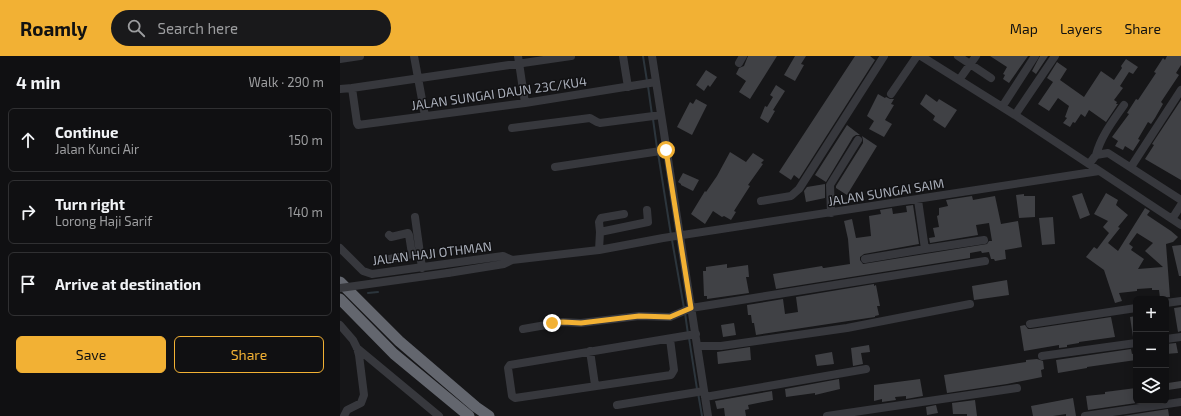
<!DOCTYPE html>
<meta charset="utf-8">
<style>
body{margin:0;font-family:"Exo 2",sans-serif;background:#19191b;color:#f1f3f6}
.controls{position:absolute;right:12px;bottom:12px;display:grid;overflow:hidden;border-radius:6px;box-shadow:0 2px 10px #0003}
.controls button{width:36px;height:36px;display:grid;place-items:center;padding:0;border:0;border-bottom:1px solid #303032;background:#101012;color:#f1f3f6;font:20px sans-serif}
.stop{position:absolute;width:12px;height:12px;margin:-9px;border:3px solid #f2b134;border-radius:50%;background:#fff}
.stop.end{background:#f2b134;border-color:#fff;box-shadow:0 1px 4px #0008}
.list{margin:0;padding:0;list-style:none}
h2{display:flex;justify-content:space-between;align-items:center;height:52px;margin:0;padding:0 16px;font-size:17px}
h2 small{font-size:13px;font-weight:400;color:#9c9d9f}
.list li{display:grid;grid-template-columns:26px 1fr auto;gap:12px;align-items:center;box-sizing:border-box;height:64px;margin:0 8px 8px;padding:0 8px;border:1px solid #303032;border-radius:6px}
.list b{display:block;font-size:15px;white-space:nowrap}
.list p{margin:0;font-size:13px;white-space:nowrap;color:#9c9d9f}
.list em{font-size:13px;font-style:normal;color:#9c9d9f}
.actions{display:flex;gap:8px;padding:12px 16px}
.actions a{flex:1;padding:9px 0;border:1px solid #f2b134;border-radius:6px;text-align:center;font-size:14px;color:#f2b134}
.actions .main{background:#f2b134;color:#111}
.icon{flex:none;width:22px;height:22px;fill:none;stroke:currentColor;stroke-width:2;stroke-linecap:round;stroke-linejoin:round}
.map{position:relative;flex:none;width:841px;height:360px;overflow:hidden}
header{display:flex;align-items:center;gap:24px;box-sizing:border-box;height:56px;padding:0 20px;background:#f2b134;color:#111}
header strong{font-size:19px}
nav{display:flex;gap:22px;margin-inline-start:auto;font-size:14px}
.search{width:280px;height:36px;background:#19191b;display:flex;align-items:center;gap:10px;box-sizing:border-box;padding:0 14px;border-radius:22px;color:#9c9d9f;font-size:15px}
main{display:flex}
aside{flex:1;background:#101012}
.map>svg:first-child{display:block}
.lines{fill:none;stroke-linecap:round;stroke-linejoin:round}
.stream{stroke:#2c353c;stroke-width:2}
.building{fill:#404145;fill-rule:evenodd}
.minor{stroke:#37383d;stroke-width:8}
.highway{stroke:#63666e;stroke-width:11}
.minor-bridge{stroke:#37383d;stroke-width:8}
.route{stroke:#f2b134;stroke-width:5}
.labels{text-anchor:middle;stroke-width:3;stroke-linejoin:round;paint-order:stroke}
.street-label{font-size:13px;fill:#a8adb8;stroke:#111113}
</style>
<header>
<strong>Roamly</strong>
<div class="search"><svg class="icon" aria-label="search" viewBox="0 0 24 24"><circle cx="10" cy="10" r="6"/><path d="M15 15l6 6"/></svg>Search here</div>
<nav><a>Map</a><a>Layers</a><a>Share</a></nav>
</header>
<main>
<aside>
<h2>4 min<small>Walk · 290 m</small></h2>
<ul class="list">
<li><svg class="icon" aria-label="ahead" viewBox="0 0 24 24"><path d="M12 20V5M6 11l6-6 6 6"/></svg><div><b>Continue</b><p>Jalan Kunci Air</p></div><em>150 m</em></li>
<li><svg class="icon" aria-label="right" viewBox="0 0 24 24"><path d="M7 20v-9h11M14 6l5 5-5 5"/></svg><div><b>Turn right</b><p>Lorong Haji Sarif</p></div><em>140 m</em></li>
<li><svg class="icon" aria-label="arrive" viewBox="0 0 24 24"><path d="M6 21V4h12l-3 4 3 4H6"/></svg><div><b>Arrive at destination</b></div></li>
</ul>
<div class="actions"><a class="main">Save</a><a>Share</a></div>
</aside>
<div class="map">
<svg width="841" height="360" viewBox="0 0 841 360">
<rect width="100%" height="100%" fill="#161618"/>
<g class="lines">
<path class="stream" d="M303,0L307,25
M308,30L312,59
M313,63L317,92
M318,97L331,179
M332,184L344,252
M28,237L38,236
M345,257L348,278
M349,282L357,333
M358,337L362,360"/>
</g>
<path class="building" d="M408,0H437L410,43L399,36L406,25L396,18L399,12L404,10Z
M455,0H466L461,8L464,9L455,25L444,19Z
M515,0H530L535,4L459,123L454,119L451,124L439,116Z
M650,0H688L669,27L663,23L665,19L663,18L667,11Z
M700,0H708L696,18L692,15Z
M827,0H841V9L836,17L839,19L821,46L823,48L815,62L811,68L808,66L798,83L800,84L793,95L785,90L783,94L775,90L778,85L772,81L789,58L787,57L796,43L798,44L816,17L814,16L823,2L825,4Z
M786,3L798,11L793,18L789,16L780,30L783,32L774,44L777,46L776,48H778L766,66L749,54L745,61L741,58L735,67L733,66L730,71L723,67L727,62L725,61L729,50L718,42L709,55L698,48L713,26L707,22L717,6L727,13L720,24L744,41L761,15L774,24L782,12L781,10Z
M366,14L377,21L370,31L368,29L364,35L356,29Z
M436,29L445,35L433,54L435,55L428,67L420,62L425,50L427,51L433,41L430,39Z
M538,38L545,42L546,41L550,43H554L551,48L554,49L545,64L552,68L544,81L529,73L534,65L527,60Z
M586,38L597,46L599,43L617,54L605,72L593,64L595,60L580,48Z
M356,43L367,49L352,79L337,71L350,46L353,48Z
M841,44V124L805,103L814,89L812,88Z
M507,69L520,79H516L513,81L486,126L475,119Z
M522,80L537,90L507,139L496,132V130L523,87V84Z
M390,96L406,106L413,97L424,104L421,107L423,108L408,129L410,130L394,155L396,156L391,164L384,160L382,161L373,155L365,168L351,158L365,135L366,136L377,120Z
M343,117L359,124L353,135L341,129V128L338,126Z
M485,128V142L466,146L464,135L467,131Z
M742,137L750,159L740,163L732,140Z
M766,137L778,144L776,149L788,159L778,171L780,172L768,187L778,195L805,152L810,155L807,159L831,175L838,181L833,186L826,188L830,241L820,242L819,234H812V232L797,233V235L779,237L782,245L775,247L764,214L746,201L754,191L757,193L769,177L763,171L768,165L754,158ZM797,177L813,187L805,195L823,211L798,213L804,203L791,194L793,191L789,188Z
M684,138V140H695V161L679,162L676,139Z
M632,140L633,144L655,140L661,168L678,165L682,191L665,194L666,203L655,205L654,203H651L649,196L642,197L641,195L630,197V202L436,233L433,218L482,210L483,212H484L510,208L508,183L504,165L512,163L516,182L531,180L529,160L541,158L540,154L552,152L553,158L567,156L566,150L573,149L579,188L524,198L520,201V204L523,208L647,188L649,185H652L649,167L636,169L638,179L590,187L589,182L595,181L593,172L599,171L597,160L599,159V152L608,150L606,144Z
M713,161L715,188L702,189L699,162Z
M841,189V220H839L832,190Z
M387,208V212L408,209L409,221H406L409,237L367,243V240H364L363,215H366V211Z
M667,224L669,239L634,244L632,230Z
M534,228V230L536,229L540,250H537L539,259L535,260V261L416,279L414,267H412L411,259H408L407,249L443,243L445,258L458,256L456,241Z
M841,251V275L838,276L834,252Z
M796,260V280L793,281L790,261Z
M771,261L775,281L739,286V287L727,289V291L719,292V289L684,295L680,270L685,269L688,273H691Z
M394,267L396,279L383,281L381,269Z
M836,287L838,297L826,298V288Z
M529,289L530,296L521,297L523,308L513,310L511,292Z
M410,291L411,304L378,308L377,296Z
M791,293L792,298L796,297V304L747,311V312L718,317L716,304Z
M492,296L494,308L477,310L475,299Z
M697,303L703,305L704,313L701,314L702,321L667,328L607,337L604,319L686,306V304Z
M499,323L500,333L475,339V337L446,341L445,333Z
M580,323L583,340L566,343V340L555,341L556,344L542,346V343L534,345V329Z
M841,325V332L828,334V327Z
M796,332V345H810L748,354L746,340L765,338V336Z
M432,335L433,344L408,349L409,353L405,354L406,360H385L384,352L377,353L375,345Z
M733,342L736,360H726V358L713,360H693L691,350Z
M635,344L637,360H627V358H613L612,347Z
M596,349L598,357L587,359L586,351Z
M828,353L829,360H783Z"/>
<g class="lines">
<path class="minor" d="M74,0L85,60
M178,0L185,47
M283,0L288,31
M312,0L368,360
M581,0L675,59L841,169
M618,0L651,22
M0,3L20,0
M399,7L403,0
M619,24L636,0
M12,32L231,0
M0,33L12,32L17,67L18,69L185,47L316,26
M551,38L577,0
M662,51L695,0
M675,59L715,0
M172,72L250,62L257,66L260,67L321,59
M756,99C761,80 773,65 784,49
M749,108L756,99L768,97L841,144
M215,111L327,94
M791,111L841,34
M421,145L451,140L459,133L544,0
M491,157L490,129L518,84
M75,161L82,212
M832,163L841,149
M260,176L259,166L261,162L284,158
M49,179L51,181L68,177L69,179L72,198L50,203
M0,192L23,215L32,218L163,200L172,204
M585,193L644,184
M259,194L260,176L308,166L307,154
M525,203L585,193L578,144
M108,217L164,208L172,204L259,194L323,182L759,115
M826,247L841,245
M690,268L796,252
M0,269L13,284L17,292L19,299L24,339L21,347L7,354L4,360
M183,273L223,266L241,267L299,260L330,261L351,252L645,205
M330,283L334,314L331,319L175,342L172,340L168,312L170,309L356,278
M826,283L841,281
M358,290H381L507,272L630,248
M17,292L99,360
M250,295L255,329
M702,300L796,287
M365,341L526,313
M277,349L364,335
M487,360L677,332
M745,360L841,346"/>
<path class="highway" d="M0,226L59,285L136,351L149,360
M0,243L54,298L129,360"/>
<path class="minor-bridge" d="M0,232L108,217"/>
</g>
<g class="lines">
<path class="route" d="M212,267L223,266L241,267L299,260L330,261L351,252L326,94"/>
</g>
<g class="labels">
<g class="street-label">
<text transform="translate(159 37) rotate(-8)" y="5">JALAN SUNGAI DAUN 23C/KU4</text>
<text transform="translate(546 136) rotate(-9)" y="5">JALAN SUNGAI SAIM</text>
<text transform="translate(92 197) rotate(-7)" y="5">JALAN HAJI OTHMAN</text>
</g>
</g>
</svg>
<div class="controls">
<button>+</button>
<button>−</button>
<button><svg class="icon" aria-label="layers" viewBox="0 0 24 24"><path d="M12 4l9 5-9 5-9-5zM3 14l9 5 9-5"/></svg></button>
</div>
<div class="stop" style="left:326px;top:94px"></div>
<div class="stop end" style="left:212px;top:267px"></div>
</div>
</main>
